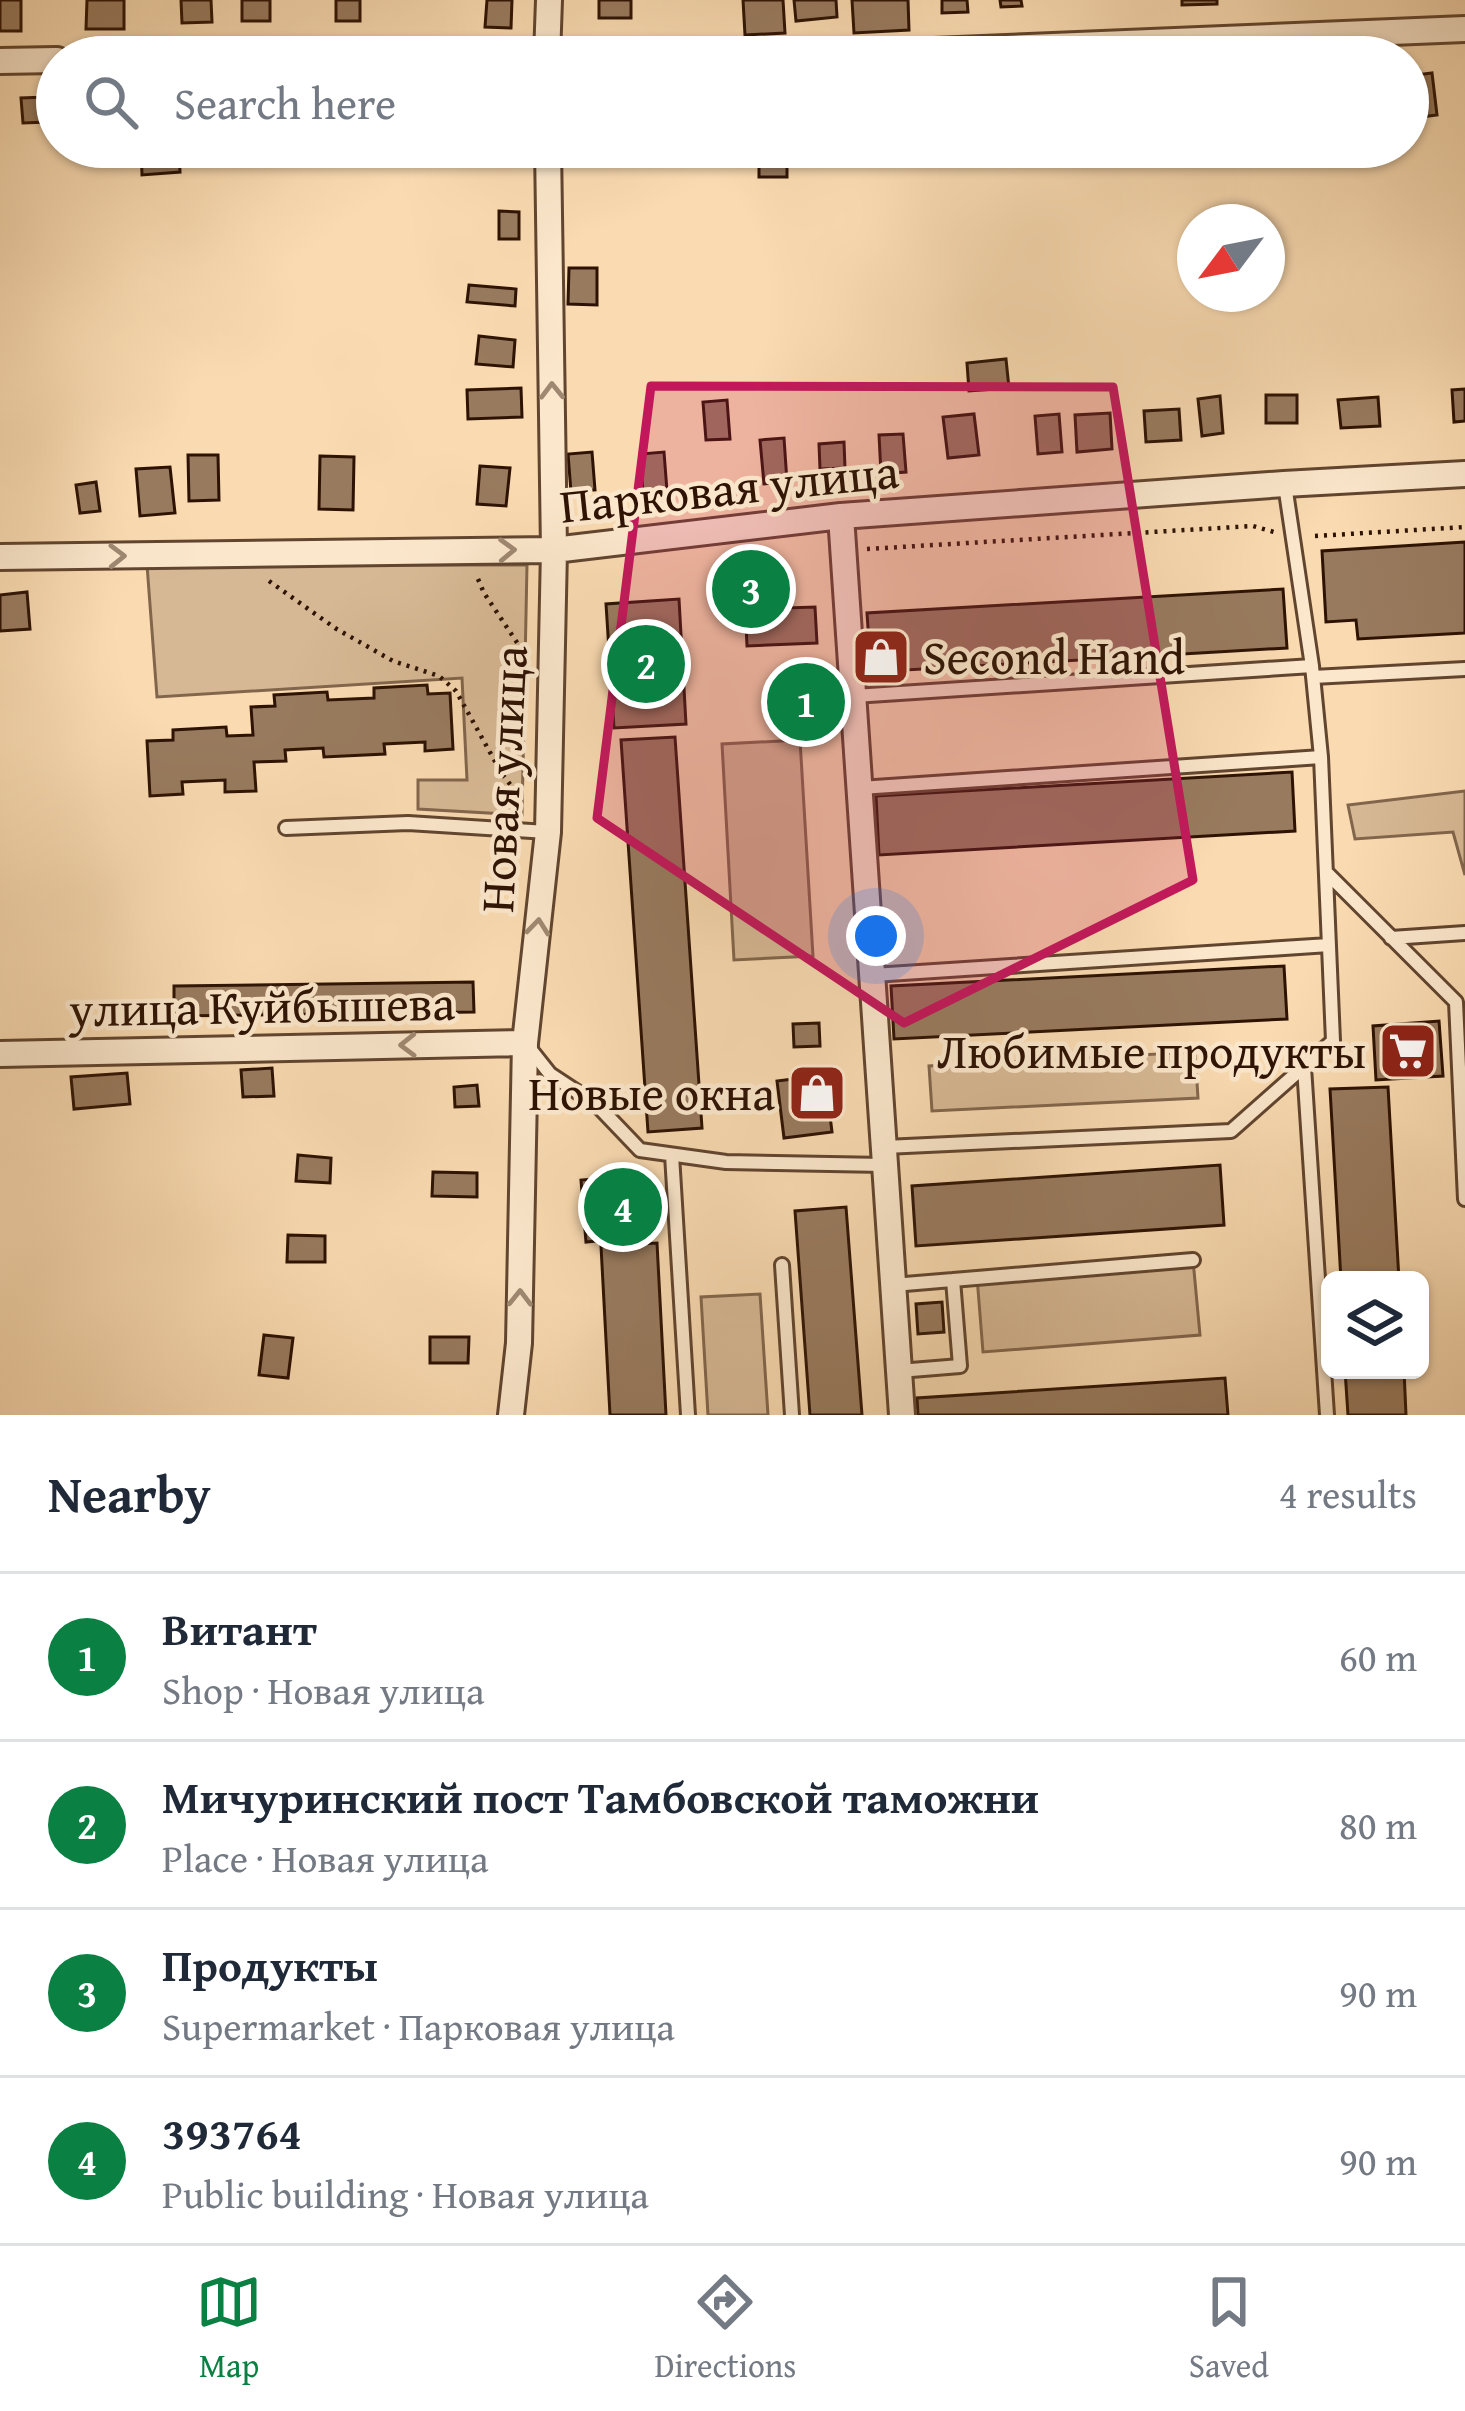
<!DOCTYPE html>
<meta charset="utf-8">
<style>
body{margin:0;font-family:"Gentium Book Plus",serif;background:#f2f2f3;color:#1f2937}
.controls{position:absolute;right:36px;bottom:36px;display:grid;overflow:hidden;border-radius:18px;box-shadow:0 3px 9px #0004}
.controls button{width:108px;height:108px;display:grid;place-items:center;padding:0;border:0;border-bottom:3px solid #e0e1e3;background:#fff;color:#1f2937;font:60px sans-serif}
.compass{position:absolute;left:1177px;top:204px;width:108px;height:108px;border-radius:50%;background:#fff;box-shadow:0 3px 9px #0004;rotate:238deg}
.you{position:absolute;left:876px;top:936px;width:42px;height:42px;margin:-30px;border:9px solid #fff;border-radius:50%;background:#1a73e8;box-shadow:0 0 0 18px #1a73e833}
.badge{display:grid;place-items:center;width:78px;height:78px;border-radius:50%;background:#0b8043;color:#fff;font-size:39px;font-weight:700}
.pin{position:absolute;translate:-50% -50%;border:6px solid #fff;box-shadow:0 3px 12px #0006}
.list{margin:0;padding:0;list-style:none}
h2{display:flex;justify-content:space-between;align-items:center;height:156px;margin:0;padding:0 48px;font-size:51px}
h2 small{font-size:39px;font-weight:400;color:#747a83}
.list li{display:grid;grid-template-columns:78px 1fr auto;gap:36px;align-items:center;box-sizing:border-box;height:168px;padding:0 48px;border-top:3px solid #e0e1e3}
.list b{display:block;font-size:45px;white-space:nowrap}
.list p{margin:0;font-size:39px;white-space:nowrap;color:#747a83}
.list em{font-size:39px;font-style:normal;color:#747a83}
.icon{flex:none;width:66px;height:66px;fill:none;stroke:currentColor;stroke-width:2;stroke-linecap:round;stroke-linejoin:round}
.map{position:relative;flex:none;width:1465px;height:1415px;overflow:hidden}
.search{position:absolute;background:#fff;box-shadow:0 3px 9px #0004;left:36px;right:36px;top:36px;height:132px;display:flex;align-items:center;gap:30px;box-sizing:border-box;padding:0 42px;border-radius:66px;color:#747a83;font-size:45px}
.sheet{height:828px;background:#fff}
nav{display:flex;justify-content:space-around;align-items:center;box-sizing:border-box;height:168px;border-top:3px solid #e0e1e3;background:#fff;font-size:33px;color:#747a83}
nav a{display:grid;justify-items:center;gap:6px}
nav .on{color:#0b8043}
.map>svg:first-child{display:block}
.green{fill:#d6b894;stroke:#82664c;stroke-width:3}
.building{fill:#987a5e;stroke:#2e1304;stroke-width:3}
.lines{fill:none;stroke-linecap:round;stroke-linejoin:round}
.lane-casing{stroke:#61452f;stroke-width:18}
.street-casing{stroke:#61452f;stroke-width:30}
.path{stroke:#2e1304;stroke-width:4.5;stroke-dasharray:3 6;stroke-linecap:butt}
.lane{stroke:#fbe7cc;stroke-width:12}
.street{stroke:#fbe7cc;stroke-width:24}
.oneway{stroke:#9f8872}
.marked{fill:#c2185b;fill-opacity:0.2;stroke:#c2185b;stroke-width:9;stroke-linejoin:round}
.labels{text-anchor:middle;stroke-width:9;stroke-linejoin:round;paint-order:stroke}
.street-label{font-size:48px;fill:#2e1304;stroke:#fbe7cc}
.poi-label{font-size:48px;fill:#2e1304;stroke:#fbe7cc;text-anchor:end}
</style>
<div class="map">
<svg width="1465" height="1415" viewBox="0 0 1465 1415">
<rect width="100%" height="100%" fill="#f9dab1"/>
<filter id="stains"><feTurbulence type="fractalNoise" baseFrequency=".00167" numOctaves="4"/><feColorMatrix values="0 0 0 0 .2 0 0 0 0 .09 0 0 0 0 .02 0 0 0 .5 -.17"/></filter>
<radialGradient id="worn" r=".72"><stop offset=".6" stop-color="#630" stop-opacity="0"/><stop offset="1" stop-color="#630" stop-opacity=".3"/></radialGradient>
<path class="green" d="M147,565H527L522,815L418,809V780H467L462,678L157,697Z
M800,740L813,956L734,960L722,744Z
M1465,791V875L1453,832L1355,839L1348,805Z
M1195,1052L1198,1098L932,1111L929,1066Z
M1193,1260L1200,1335L983,1352L977,1277Z
M760,1294L768,1415H708L701,1297Z"/>
<path class="building" d="M0,0H21V31H0Z
M87,0H124V29H86Z
M181,0H211L212,22L182,23Z
M242,0H270V21H242Z
M336,0H360V21H336Z
M487,0H512L511,28L485,27Z
M599,0H631V18H599Z
M743,0H783L785,33L745,35Z
M794,0H836L837,17L796,21Z
M852,0H908L909,30L854,33Z
M942,0H967L968,12L942,13Z
M1000,0H1021L1022,6L1001,7Z
M1182,0H1217V4L1182,5Z
M1432,73L1437,115L1413,118L1408,76Z
M46,97L48,122L23,123L21,98Z
M141,147H179L180,172L142,175Z
M1318,147H1347V155H1318Z
M759,148H787V177H759Z
M499,211L519,212V239H499Z
M569,268H597V305L568,304Z
M469,285L516,289L515,306L467,302Z
M479,336L515,340L513,367L476,364Z
M1006,359L1009,388L969,391L967,363Z
M521,388L522,417L468,419L467,390Z
M1465,389V421L1454,422L1452,390Z
M1266,395H1297V423H1266Z
M1220,396L1223,433L1202,436L1198,399Z
M1378,397L1380,426L1341,428L1338,400Z
M727,400L730,439L706,440L703,402Z
M1179,409L1181,440L1146,442L1144,411Z
M1110,413L1112,449L1077,452L1075,415Z
M974,414L979,455L948,458L943,417Z
M1059,414L1062,452L1038,454L1035,416Z
M903,434L906,472L881,474L879,435Z
M784,438L787,482L764,484L760,440Z
M844,442L845,468L820,469L819,444Z
M592,452L595,490L571,492L568,454Z
M664,452L667,491L643,492L640,454Z
M188,455H218L219,500L189,501Z
M320,456L354,457L353,510L319,509Z
M480,466L510,468L506,506L477,504Z
M170,467L175,513L140,516L136,469Z
M96,482L100,511L80,513L76,485Z
M1465,542V633L1358,639L1356,620L1326,622L1322,551Z
M784,579L786,608L815,607L817,643L747,646L744,581Z
M1283,589L1287,648L871,672L867,613Z
M27,592L30,629L0,631V595Z
M679,599L686,724L614,728L606,604Z
M427,685L428,694L450,693L453,749L425,751V742L384,744L385,754L324,757L323,748L285,750L286,761L254,762L256,791L225,792V780L182,782L183,794L150,796L147,741L173,740V730L226,727L227,736L253,735L251,707L275,706L274,695L327,692L328,700L374,698V688Z
M675,737L702,1128L648,1132L621,740Z
M1292,772L1295,831L879,855L876,796Z
M1284,966L1287,1019L894,1039L891,986Z
M473,982L474,1012L174,1016V986Z
M1439,1021L1443,1076L1376,1080L1373,1026Z
M819,1023L820,1046L794,1047L793,1024Z
M272,1068L274,1096L243,1097L241,1070Z
M127,1073L130,1104L74,1109L71,1077Z
M825,1075L832,1132L784,1138L777,1081Z
M477,1085L479,1106L455,1107L454,1087Z
M1388,1087L1399,1280H1341L1330,1089Z
M298,1155L331,1158L330,1183L296,1181Z
M1220,1165L1224,1225L916,1246L912,1186Z
M433,1172L477,1173V1197L432,1196Z
M642,1175L647,1236L586,1242L581,1180Z
M846,1207L862,1415H810L795,1211Z
M288,1235L325,1236V1262H287Z
M657,1243L666,1415H610L601,1246Z
M942,1302L944,1332L918,1334L916,1304Z
M264,1335L293,1338L288,1378L259,1375Z
M430,1337H469L468,1363H430Z
M1345,1370H1404L1406,1415H1348Z
M1225,1378L1228,1415H918L917,1398Z"/>
<g class="lines">
<defs>
<path id="lane" d="M1313,677L1465,669
M854,696L1312,666
M860,788L1321,757
M286,828L408,823L547,832
M1326,872L1456,1002L1465,1199
M1391,938L1465,933
M873,975L1329,945
M527,1045L550,1074L597,1105L640,1150L726,1162L884,1165
M1304,1067L1327,1415
M885,1147L1231,1131L1333,1041L1321,757L1312,666L1285,485
M672,1155L688,1415
M782,1265L792,1415
M893,1285L1193,1260
M899,1371L960,1366L953,1280"/>
<path id="street" d="M300,57L547,54L560,57
M547,57L549,0
M788,57L1465,29
M0,61L57,60
M841,516L902,1415
M0,557L554,550L841,516L1284,484L1465,474
M0,1054L525,1043
M511,1415L519,1343L525,1043L548,832L554,550L548,147"/>
</defs>
<use href="#lane" class="lane-casing"/>
<use href="#street" class="street-casing"/>
<path class="path" d="M1315,536L1465,527
M867,549L1253,526L1274,532
M478,579L484,593L526,656
M269,581L335,628L393,661L439,676L456,691L502,774L520,797"/>
<use href="#lane" class="lane"/>
<use href="#street" class="street"/>
</g>
<defs><path id="oneway-chevron" d="M-2-3.5L2.5 0L-2 3.5" fill="none" stroke-width="1.6" stroke-linecap="round" stroke-linejoin="round" transform="scale(3)"/></defs>
<g class="oneway">
<use href="#oneway-chevron" transform="translate(552 391) rotate(-91)"/>
<use href="#oneway-chevron" transform="translate(507 550) rotate(-2)"/>
<use href="#oneway-chevron" transform="translate(117 556) rotate(-1)"/>
<use href="#oneway-chevron" transform="translate(538 927) rotate(-84)"/>
<use href="#oneway-chevron" transform="translate(408 1045) rotate(179)"/>
<use href="#oneway-chevron" transform="translate(520 1298) rotate(-89)"/>
</g>
<path class="marked" d="M651,386L1113,387L1193,880L904,1023L597,818Z"/>
<defs>
<symbol id="shop-square" viewBox="-11 -11 22 22"><rect x="-9" y="-9" width="18" height="18" rx="4" fill="#8f2418" stroke="#fbe7cc"/><path d="M-5-2.5h2.3a2.7 3.5 0 0 1 5.4 0H5L5.5 6h-11ZM-1.5-2.5h3a1.5 2.3 0 0 0-3 0Z" fill="#fff"/></symbol>
<symbol id="supermarket-square" viewBox="-11 -11 22 22"><rect x="-9" y="-9" width="18" height="18" rx="4" fill="#8f2418" stroke="#fbe7cc"/><path d="M-6-5.5h2.5l.6 2H6L4.5 2H-2.5L-4.4-4H-6ZM-1.5 3.2a1.3 1.3 0 1 0 .1 0ZM3 3.2a1.3 1.3 0 1 0 .1 0Z" fill="#fff"/></symbol>
</defs>
<g fill-rule="evenodd">
<use href="#shop-square" x="848" y="624" width="66" height="66"/>
<use href="#supermarket-square" x="1375" y="1018" width="66" height="66"/>
<use href="#shop-square" x="784" y="1060" width="66" height="66"/>
</g>
<g class="labels">
<g class="street-label">
<text transform="translate(729 488) rotate(-6)" y="17">Парковая улица</text>
<text transform="translate(503 779) rotate(-87)" y="17">Новая улица</text>
<text transform="translate(262 1006) rotate(-1)" y="17">улица Куйбышева</text>
</g>
<g class="poi-label">
<text x="923" y="674" text-anchor="start">Second Hand</text>
<text x="1366" y="1068">Любимые продукты</text>
<text x="775" y="1110">Новые окна</text>
</g>
</g>
<rect width="100%" height="100%" filter="url(#stains)"/>
<rect width="100%" height="100%" fill="url(#worn)"/>
</svg>
<div class="controls">
<button><svg class="icon" aria-label="layers" viewBox="0 0 24 24"><path d="M12 4l9 5-9 5-9-5zM3 14l9 5 9-5"/></svg></button>
</div>
<svg class="compass" viewBox="-18 -18 36 36"><path d="M0-13l5 13h-10z" fill="#e53935"/><path d="M0 13l5-13h-10z" fill="#747a83"/></svg>
<div class="you"></div>
<div class="pin badge" style="left:806px;top:702px">1</div>
<div class="pin badge" style="left:646px;top:664px">2</div>
<div class="pin badge" style="left:751px;top:589px">3</div>
<div class="pin badge" style="left:623px;top:1207px">4</div>
<div class="search"><svg class="icon" aria-label="search" viewBox="0 0 24 24"><circle cx="10" cy="10" r="6"/><path d="M15 15l6 6"/></svg>Search here</div>
</div>
<section class="sheet">
<h2>Nearby<small>4 results</small></h2>
<ul class="list">
<li><span class="badge">1</span><div><b>Витант</b><p>Shop · Новая улица</p></div><em>60 m</em></li>
<li><span class="badge">2</span><div><b>Мичуринский пост Тамбовской таможни</b><p>Place · Новая улица</p></div><em>80 m</em></li>
<li><span class="badge">3</span><div><b>Продукты</b><p>Supermarket · Парковая улица</p></div><em>90 m</em></li>
<li><span class="badge">4</span><div><b>393764</b><p>Public building · Новая улица</p></div><em>90 m</em></li>
</ul>
</section>
<nav>
<a class="on"><svg class="icon" aria-label="map" viewBox="0 0 24 24"><path d="M3 6l6-2 6 2 6-2v14l-6 2-6-2-6 2zM9 4v14M15 6v14"/></svg>Map</a>
<a><svg class="icon" aria-label="directions" viewBox="0 0 24 24"><path d="M12 3l9 9-9 9-9-9zM9 14v-3h6M13 9l2 2-2 2"/></svg>Directions</a>
<a><svg class="icon" aria-label="saved" viewBox="0 0 24 24"><path d="M7 4h10v16l-5-4-5 4z"/></svg>Saved</a>
</nav>
